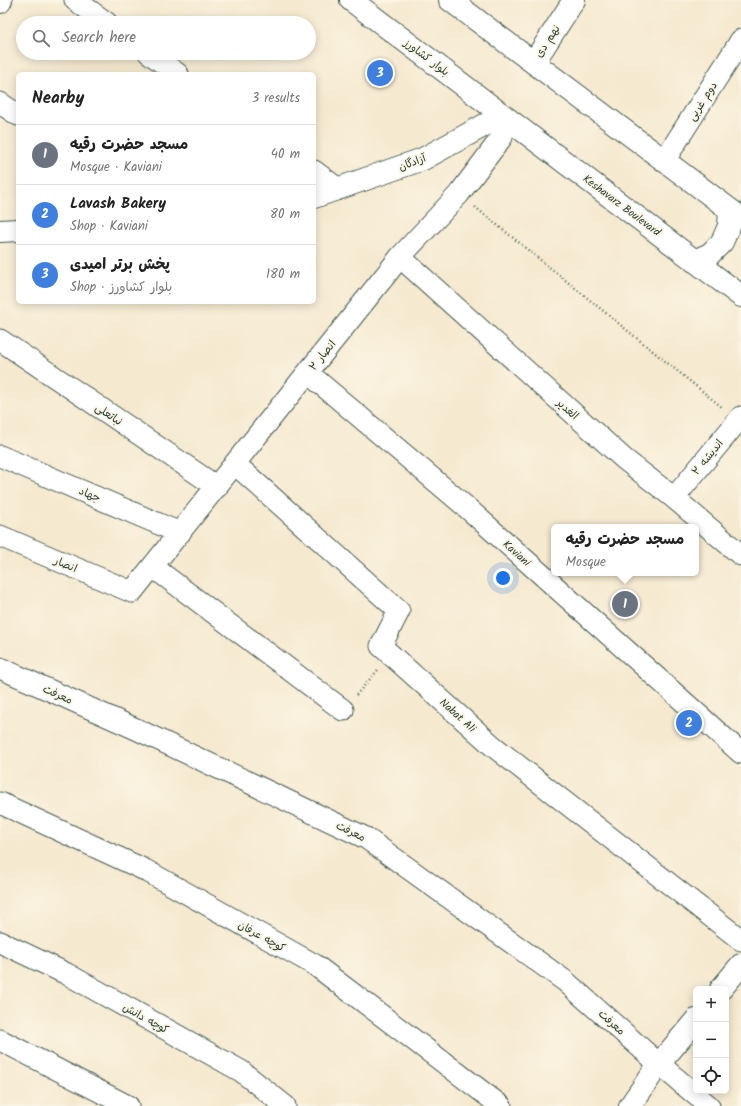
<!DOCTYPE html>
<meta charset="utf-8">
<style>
body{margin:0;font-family:Kalam,"Playpen Sans Arabic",sans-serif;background:#f6f6f6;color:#222}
.controls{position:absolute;right:12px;bottom:12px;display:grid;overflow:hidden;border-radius:6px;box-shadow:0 2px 10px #0003}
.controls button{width:36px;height:36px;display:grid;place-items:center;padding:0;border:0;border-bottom:1px solid #e0e0e0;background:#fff;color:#222;font:20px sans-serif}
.you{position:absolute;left:503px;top:578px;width:14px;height:14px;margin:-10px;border:3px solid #fff;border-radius:50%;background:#1a73e8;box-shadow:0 0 0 6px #1a73e833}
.badge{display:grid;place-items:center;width:26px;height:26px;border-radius:50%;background:#c8321e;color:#fff;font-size:13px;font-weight:700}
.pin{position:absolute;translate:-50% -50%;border:2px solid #fff;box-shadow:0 1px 4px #0006}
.popup{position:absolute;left:551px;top:524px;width:148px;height:52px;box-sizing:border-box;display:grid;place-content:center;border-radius:6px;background:#fff;filter:drop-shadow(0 1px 3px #0005);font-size:13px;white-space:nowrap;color:#767676}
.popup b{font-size:15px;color:#222}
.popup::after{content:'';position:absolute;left:50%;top:100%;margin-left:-8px;border:8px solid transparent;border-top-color:#fff}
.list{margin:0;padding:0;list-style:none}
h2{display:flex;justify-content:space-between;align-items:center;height:52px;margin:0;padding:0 16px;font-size:17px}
h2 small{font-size:13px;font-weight:400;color:#767676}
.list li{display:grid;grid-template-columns:26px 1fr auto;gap:12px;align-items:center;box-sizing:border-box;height:60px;padding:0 16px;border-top:1px solid #e0e0e0}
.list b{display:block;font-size:15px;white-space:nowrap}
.list p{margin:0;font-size:13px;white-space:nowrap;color:#767676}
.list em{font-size:13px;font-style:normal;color:#767676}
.icon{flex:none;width:22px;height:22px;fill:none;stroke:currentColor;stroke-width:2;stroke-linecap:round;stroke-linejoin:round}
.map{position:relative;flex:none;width:741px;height:1106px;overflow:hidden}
.search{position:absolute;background:#fff;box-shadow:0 2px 10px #0003;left:16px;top:16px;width:300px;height:44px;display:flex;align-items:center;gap:10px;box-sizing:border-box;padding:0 14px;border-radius:22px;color:#767676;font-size:15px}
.panel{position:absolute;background:#fff;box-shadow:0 2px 10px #0003;left:16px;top:72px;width:300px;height:232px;border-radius:6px}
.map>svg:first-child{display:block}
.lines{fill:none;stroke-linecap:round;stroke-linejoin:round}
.street-casing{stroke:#3f574b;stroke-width:23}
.secondary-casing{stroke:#3f574b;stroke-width:24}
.path{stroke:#3f574b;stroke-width:2.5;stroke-dasharray:1 3;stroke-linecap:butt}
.street{stroke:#fff;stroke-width:21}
.secondary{stroke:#fff;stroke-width:22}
.labels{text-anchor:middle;stroke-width:3.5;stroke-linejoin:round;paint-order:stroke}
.street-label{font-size:11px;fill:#1f3d34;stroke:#fcf5e5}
</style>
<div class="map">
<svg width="741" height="1106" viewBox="0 0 741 1106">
<rect width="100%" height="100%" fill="#fcf5e5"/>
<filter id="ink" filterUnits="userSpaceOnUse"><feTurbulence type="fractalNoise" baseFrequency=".025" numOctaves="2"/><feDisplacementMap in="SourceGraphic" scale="8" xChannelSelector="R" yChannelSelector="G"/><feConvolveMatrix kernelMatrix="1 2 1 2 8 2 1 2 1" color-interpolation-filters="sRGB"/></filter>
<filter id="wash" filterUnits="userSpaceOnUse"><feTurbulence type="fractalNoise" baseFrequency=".012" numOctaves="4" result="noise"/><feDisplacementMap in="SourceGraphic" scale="16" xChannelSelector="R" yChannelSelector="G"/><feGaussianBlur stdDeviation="0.9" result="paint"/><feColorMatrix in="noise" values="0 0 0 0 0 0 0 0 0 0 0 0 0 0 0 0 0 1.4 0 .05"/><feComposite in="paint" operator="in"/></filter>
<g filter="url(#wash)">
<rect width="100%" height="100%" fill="#f5e9cf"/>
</g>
<g filter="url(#ink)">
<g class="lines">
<defs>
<path id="street" d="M75,0L107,23
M149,53L178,74
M0,103L18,115
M664,161L741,40
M314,171L338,189
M400,257L624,459L674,498L741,555
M0,340L217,487
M308,373L465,506L741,753
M0,456L180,533
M235,464L399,611L381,646L493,746L741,940
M674,498L741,417
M0,536L132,592L400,257L459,194L502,137L503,115
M153,567L343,710
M0,668L136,729L366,838L565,981L659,1064L709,1106
M0,803L145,870L315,965L501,1106
M0,942L67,974L241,1071L285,1106
M0,1040L128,1106"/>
<path id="secondary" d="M351,0L741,296
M450,0L741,218
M0,2L1,0
M534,62L574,0
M314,197L423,159L503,115
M0,231L18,230
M694,261L710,254L722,242L729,226L730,210
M721,989L741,965
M630,1106L659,1064L696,1020"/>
</defs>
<use href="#street" class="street-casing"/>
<use href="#secondary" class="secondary-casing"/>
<path class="path" d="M475,207L723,408
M356,695L378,670"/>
<use href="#street" class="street"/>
<use href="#secondary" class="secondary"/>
</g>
</g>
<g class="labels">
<g class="street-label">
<text transform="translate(547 41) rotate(-57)" y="4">نهم دی</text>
<text transform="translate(427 57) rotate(37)" y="4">بلوار کشاورز</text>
<text transform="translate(702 101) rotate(-57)" y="4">دوم غربی</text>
<text transform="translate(412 162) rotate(-21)" y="4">آزادگان</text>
<text transform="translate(622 205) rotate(37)" y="4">Keshavarz Boulevard</text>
<text transform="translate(322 355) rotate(-51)" y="4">انصار ۲</text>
<text transform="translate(568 409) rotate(42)" y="4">الغدیر</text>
<text transform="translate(109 414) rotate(34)" y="4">نباتعلی</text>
<text transform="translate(707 457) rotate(-51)" y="4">اندیشه ۲</text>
<text transform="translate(90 494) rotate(23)" y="4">جهاد</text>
<text transform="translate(517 553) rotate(42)" y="4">Kaviani</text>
<text transform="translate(66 564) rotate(23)" y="4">انصار</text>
<text transform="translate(58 694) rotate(24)" y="4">معرفت</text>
<text transform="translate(458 715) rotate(42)" y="4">Nabat Ali</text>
<text transform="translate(351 831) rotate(26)" y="4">معرفت</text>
<text transform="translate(262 936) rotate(29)" y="4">کوچه عرفان</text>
<text transform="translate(146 1018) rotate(29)" y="4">کوچه دانش</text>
<text transform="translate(612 1022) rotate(42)" y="4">معرفت</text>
</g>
</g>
</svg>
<div class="controls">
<button>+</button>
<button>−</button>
<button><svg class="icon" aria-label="locate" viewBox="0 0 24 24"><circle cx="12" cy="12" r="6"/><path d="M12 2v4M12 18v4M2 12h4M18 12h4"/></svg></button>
</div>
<div class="you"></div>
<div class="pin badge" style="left:625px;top:604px;background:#6b7280">1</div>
<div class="popup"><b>مسجد حضرت رقیه</b>Mosque</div>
<div class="pin badge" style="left:689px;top:723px;background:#3f7fe0">2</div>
<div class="pin badge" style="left:380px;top:73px;background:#3f7fe0">3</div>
<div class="search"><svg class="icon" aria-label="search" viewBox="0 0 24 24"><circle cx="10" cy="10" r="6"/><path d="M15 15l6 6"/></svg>Search here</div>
<section class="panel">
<h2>Nearby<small>3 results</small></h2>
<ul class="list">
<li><span class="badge" style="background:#6b7280">1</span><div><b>مسجد حضرت رقیه</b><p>Mosque · Kaviani</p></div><em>40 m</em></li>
<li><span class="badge" style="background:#3f7fe0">2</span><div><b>Lavash Bakery</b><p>Shop · Kaviani</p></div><em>80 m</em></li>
<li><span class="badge" style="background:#3f7fe0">3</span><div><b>پخش برتر امیدی</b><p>Shop · بلوار کشاورز</p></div><em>180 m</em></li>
</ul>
</section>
</div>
